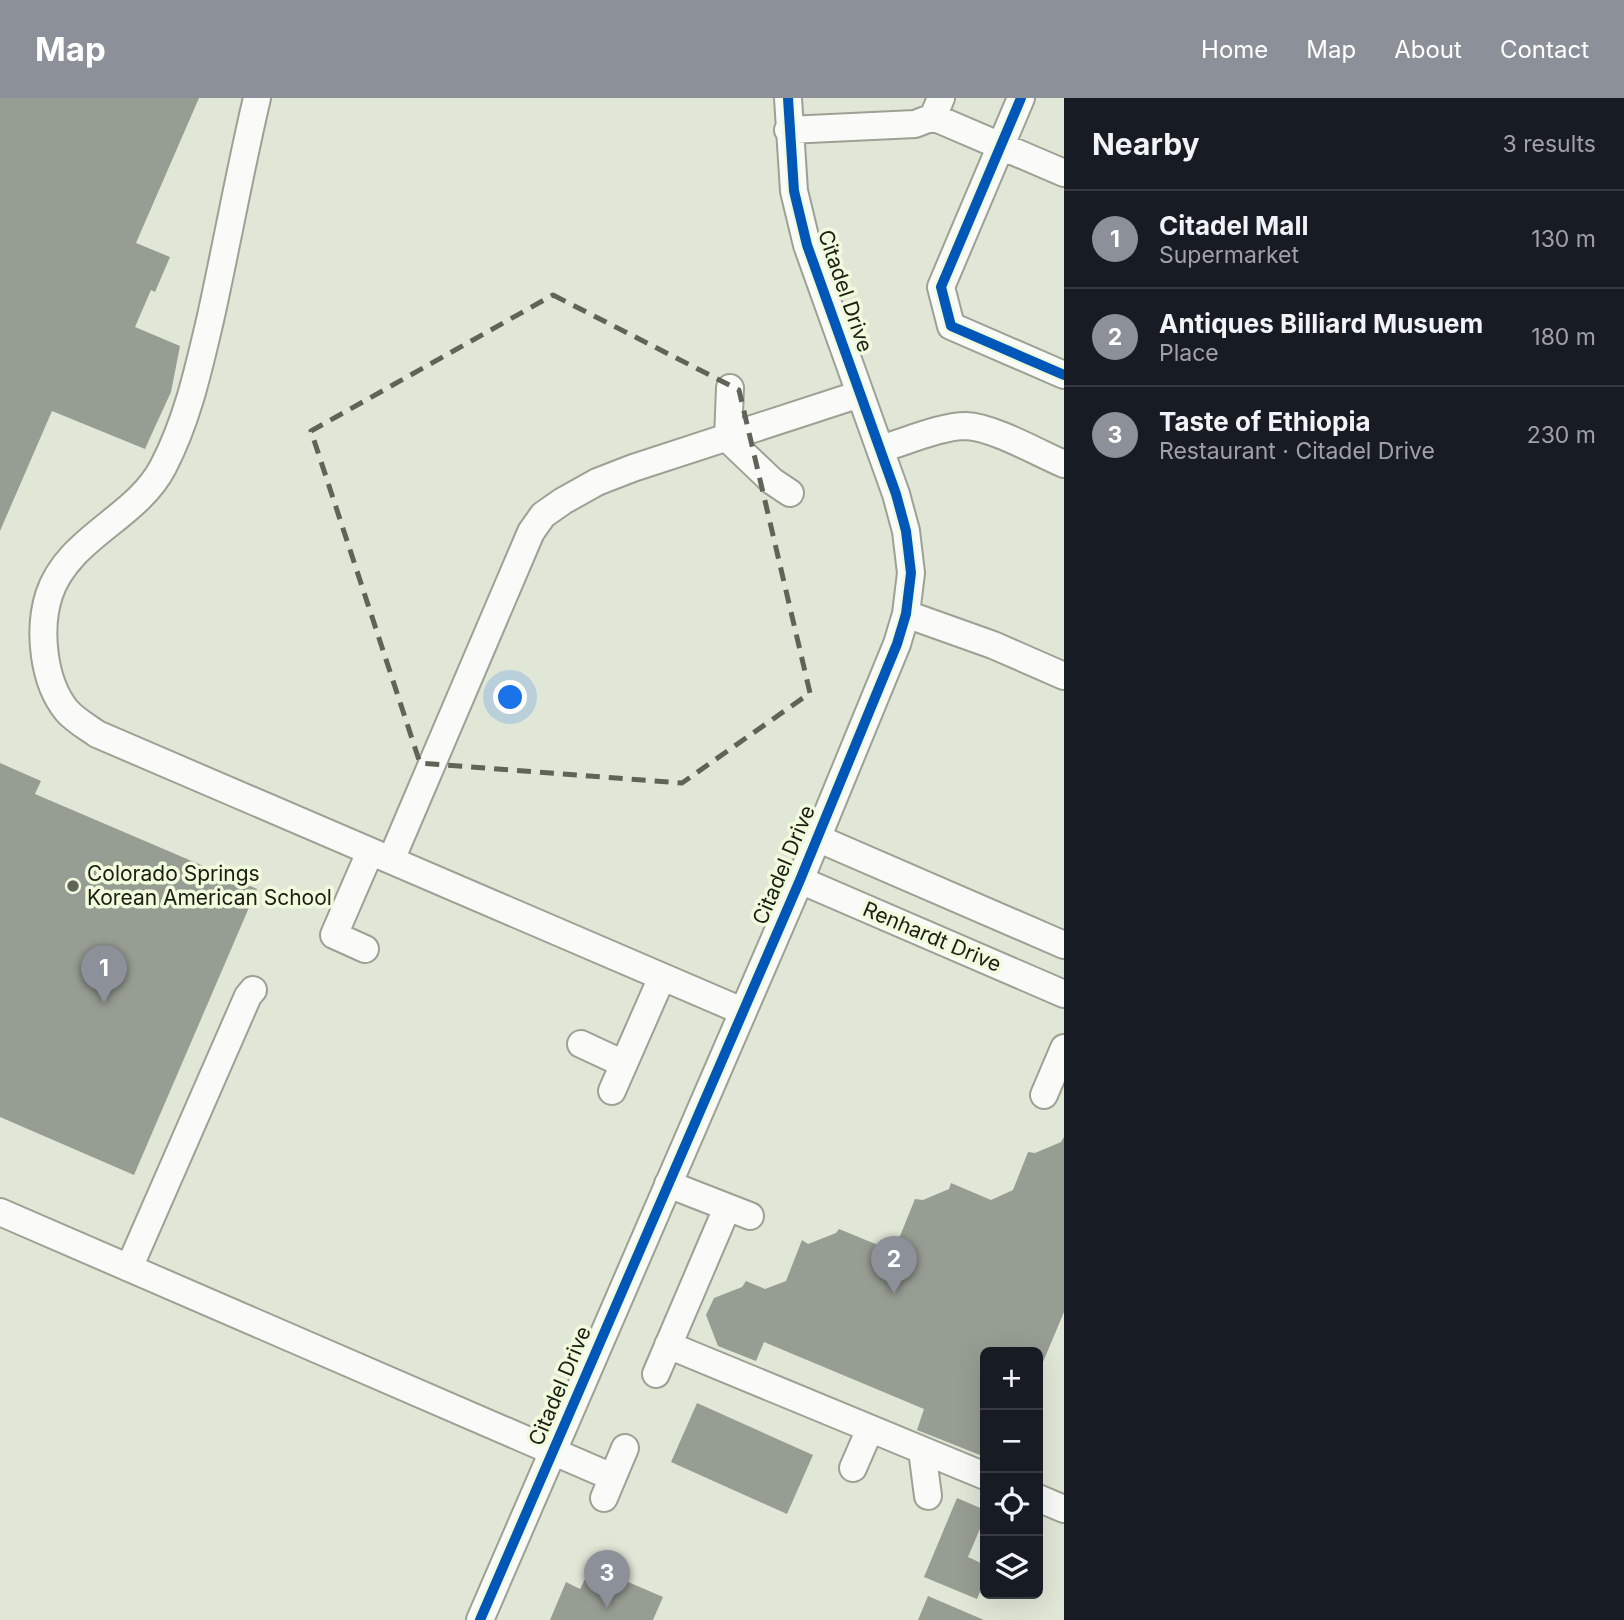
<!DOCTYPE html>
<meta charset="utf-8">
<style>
body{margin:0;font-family:Inter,sans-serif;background:#20242c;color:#f1f3f6}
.controls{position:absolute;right:21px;bottom:21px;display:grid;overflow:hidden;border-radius:10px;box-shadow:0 7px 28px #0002}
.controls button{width:63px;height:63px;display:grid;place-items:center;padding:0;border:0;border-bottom:2px solid #363941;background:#171b24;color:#f1f3f6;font:35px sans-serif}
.you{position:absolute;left:511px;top:600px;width:24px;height:24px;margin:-18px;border:5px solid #fff;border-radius:50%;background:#1a73e8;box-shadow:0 0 0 10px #1a73e833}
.badge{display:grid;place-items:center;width:46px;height:46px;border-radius:50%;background:#8c9099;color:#fff;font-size:23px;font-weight:700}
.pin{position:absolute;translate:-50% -58px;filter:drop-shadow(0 2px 4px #0008)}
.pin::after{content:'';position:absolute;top:37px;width:24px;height:21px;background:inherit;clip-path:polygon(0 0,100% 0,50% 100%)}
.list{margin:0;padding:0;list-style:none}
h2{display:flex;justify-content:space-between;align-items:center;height:91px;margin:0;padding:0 28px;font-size:30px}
h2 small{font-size:23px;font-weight:400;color:#9ea1a6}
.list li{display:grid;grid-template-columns:46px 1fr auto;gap:21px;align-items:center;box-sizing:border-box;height:98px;padding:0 28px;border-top:2px solid #363941}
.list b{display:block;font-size:26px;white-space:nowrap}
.list p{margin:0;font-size:23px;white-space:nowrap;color:#9ea1a6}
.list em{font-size:23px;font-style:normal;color:#9ea1a6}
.icon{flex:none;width:38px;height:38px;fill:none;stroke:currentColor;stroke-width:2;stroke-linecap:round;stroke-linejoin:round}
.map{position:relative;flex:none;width:1064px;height:1522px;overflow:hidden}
header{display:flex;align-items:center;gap:42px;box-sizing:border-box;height:98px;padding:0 35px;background:#8c9099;color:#fff}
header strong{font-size:33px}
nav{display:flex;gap:38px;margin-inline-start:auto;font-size:24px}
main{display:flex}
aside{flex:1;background:#171b24}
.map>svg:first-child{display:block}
.building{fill:#969d92}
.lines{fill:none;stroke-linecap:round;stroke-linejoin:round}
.minor-casing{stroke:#9ca194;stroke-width:30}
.minor{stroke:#fafbf9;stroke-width:26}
.cycleway-casing{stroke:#f0fbdd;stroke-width:15}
.cycleway{stroke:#0057b8;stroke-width:10}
.marked{fill:none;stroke:#606458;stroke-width:5;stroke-dasharray:14 9;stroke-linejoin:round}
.poi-dot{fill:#606458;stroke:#f0fbdd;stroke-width:2.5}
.labels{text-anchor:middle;stroke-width:7;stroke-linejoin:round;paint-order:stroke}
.street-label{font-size:21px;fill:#1a1e13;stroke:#f0fbdd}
.poi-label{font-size:21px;fill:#1a1e13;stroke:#f0fbdd;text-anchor:start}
</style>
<header>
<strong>Map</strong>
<nav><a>Home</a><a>Map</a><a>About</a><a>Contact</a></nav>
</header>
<main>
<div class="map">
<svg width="1064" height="1522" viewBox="0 0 1064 1522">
<rect width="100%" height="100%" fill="#e1e7d7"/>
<path class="building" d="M0,0H199L136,145L170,159L155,194L151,192L135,229L180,248L171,294L154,331L145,351L52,313L0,433Z
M0,665L41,683L35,696L257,791L134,1077L0,1019Z
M1064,1039V1214L1038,1276V1254H985V1359L917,1332L924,1311L764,1244L756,1263L718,1248L706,1217L714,1200L742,1189L746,1183L765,1191L786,1183L802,1142L808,1146L836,1135L839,1131L878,1147L900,1138L915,1101L923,1102L949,1091L951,1085L991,1102L1013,1092L1028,1054L1035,1055L1061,1044Z
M697,1305L813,1357L787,1416L671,1364Z
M957,1400L985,1412V1419L968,1459L985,1467V1482L977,1501L924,1479Z
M612,1477L663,1499L653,1522H550L566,1484L580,1491L585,1481L606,1490Z
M928,1498L984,1522H918Z"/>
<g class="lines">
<defs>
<path id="minor" d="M257,0C240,72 227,145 211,218C199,269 188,321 163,369C136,421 68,439 49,497C38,532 43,584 67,613C75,622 87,629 97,636L742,913
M1021,0L941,189L951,228L1064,277
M933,19L1064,75
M788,32L915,26L933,19L941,0
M730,290L728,341L772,383L790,395
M880,351C905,344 941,328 966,328C993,329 1038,355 1064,366
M906,516L993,547L1064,578
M817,740L1064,847
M391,762L531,434L543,417L563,403L597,384L633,370L860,296
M800,782L1064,896
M365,851L334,837L370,754
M581,946L624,966
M612,993L662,879
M1044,997L1064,950
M668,1086L750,1118
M0,1114L612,1379
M129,1170L248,898L253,892
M668,1247L985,1378
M656,1276L727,1110
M922,1352L928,1398
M853,1370L870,1331
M604,1400L625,1350
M1038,1400L1064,1411
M480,1522L800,782L897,546L906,516L911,475L906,433L896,396L807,147L794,93L788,0"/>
</defs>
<use href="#minor" class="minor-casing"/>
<use href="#minor" class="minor"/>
<defs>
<path id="cycleway" d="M1021,0L941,189L951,228L1064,277
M480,1522L800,782L897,546L906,516L911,475L906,433L896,396L807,147L794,93L788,0"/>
</defs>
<use href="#cycleway" class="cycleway-casing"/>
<use href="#cycleway" class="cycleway"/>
</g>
<path class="marked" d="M553,197L739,292L810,595L682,685L420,665L311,333Z"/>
<circle class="poi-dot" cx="73" cy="788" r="7"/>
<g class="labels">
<g class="street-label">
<text transform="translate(845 193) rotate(71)" y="7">Citadel Drive</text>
<text transform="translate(784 767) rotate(-67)" y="7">Citadel Drive</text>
<text transform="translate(932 839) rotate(23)" y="7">Renhardt Drive</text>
<text transform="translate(560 1288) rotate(-67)" y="7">Citadel Drive</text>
</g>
<g class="poi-label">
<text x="87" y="783">Colorado Springs<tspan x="87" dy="24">Korean American School</tspan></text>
</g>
</g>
</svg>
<div class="controls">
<button>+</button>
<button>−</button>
<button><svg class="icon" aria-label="locate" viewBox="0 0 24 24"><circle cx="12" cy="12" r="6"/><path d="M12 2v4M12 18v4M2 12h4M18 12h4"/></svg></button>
<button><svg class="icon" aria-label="layers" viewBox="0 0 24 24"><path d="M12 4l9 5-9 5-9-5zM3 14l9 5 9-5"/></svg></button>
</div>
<div class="you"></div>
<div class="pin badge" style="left:104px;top:905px">1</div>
<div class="pin badge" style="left:894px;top:1196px">2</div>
<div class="pin badge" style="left:607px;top:1510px">3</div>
</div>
<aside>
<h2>Nearby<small>3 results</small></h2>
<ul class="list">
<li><span class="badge">1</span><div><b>Citadel Mall</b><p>Supermarket</p></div><em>130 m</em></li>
<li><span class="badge">2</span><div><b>Antiques Billiard Musuem</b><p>Place</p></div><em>180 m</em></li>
<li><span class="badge">3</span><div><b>Taste of Ethiopia</b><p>Restaurant · Citadel Drive</p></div><em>230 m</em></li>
</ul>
</aside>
</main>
